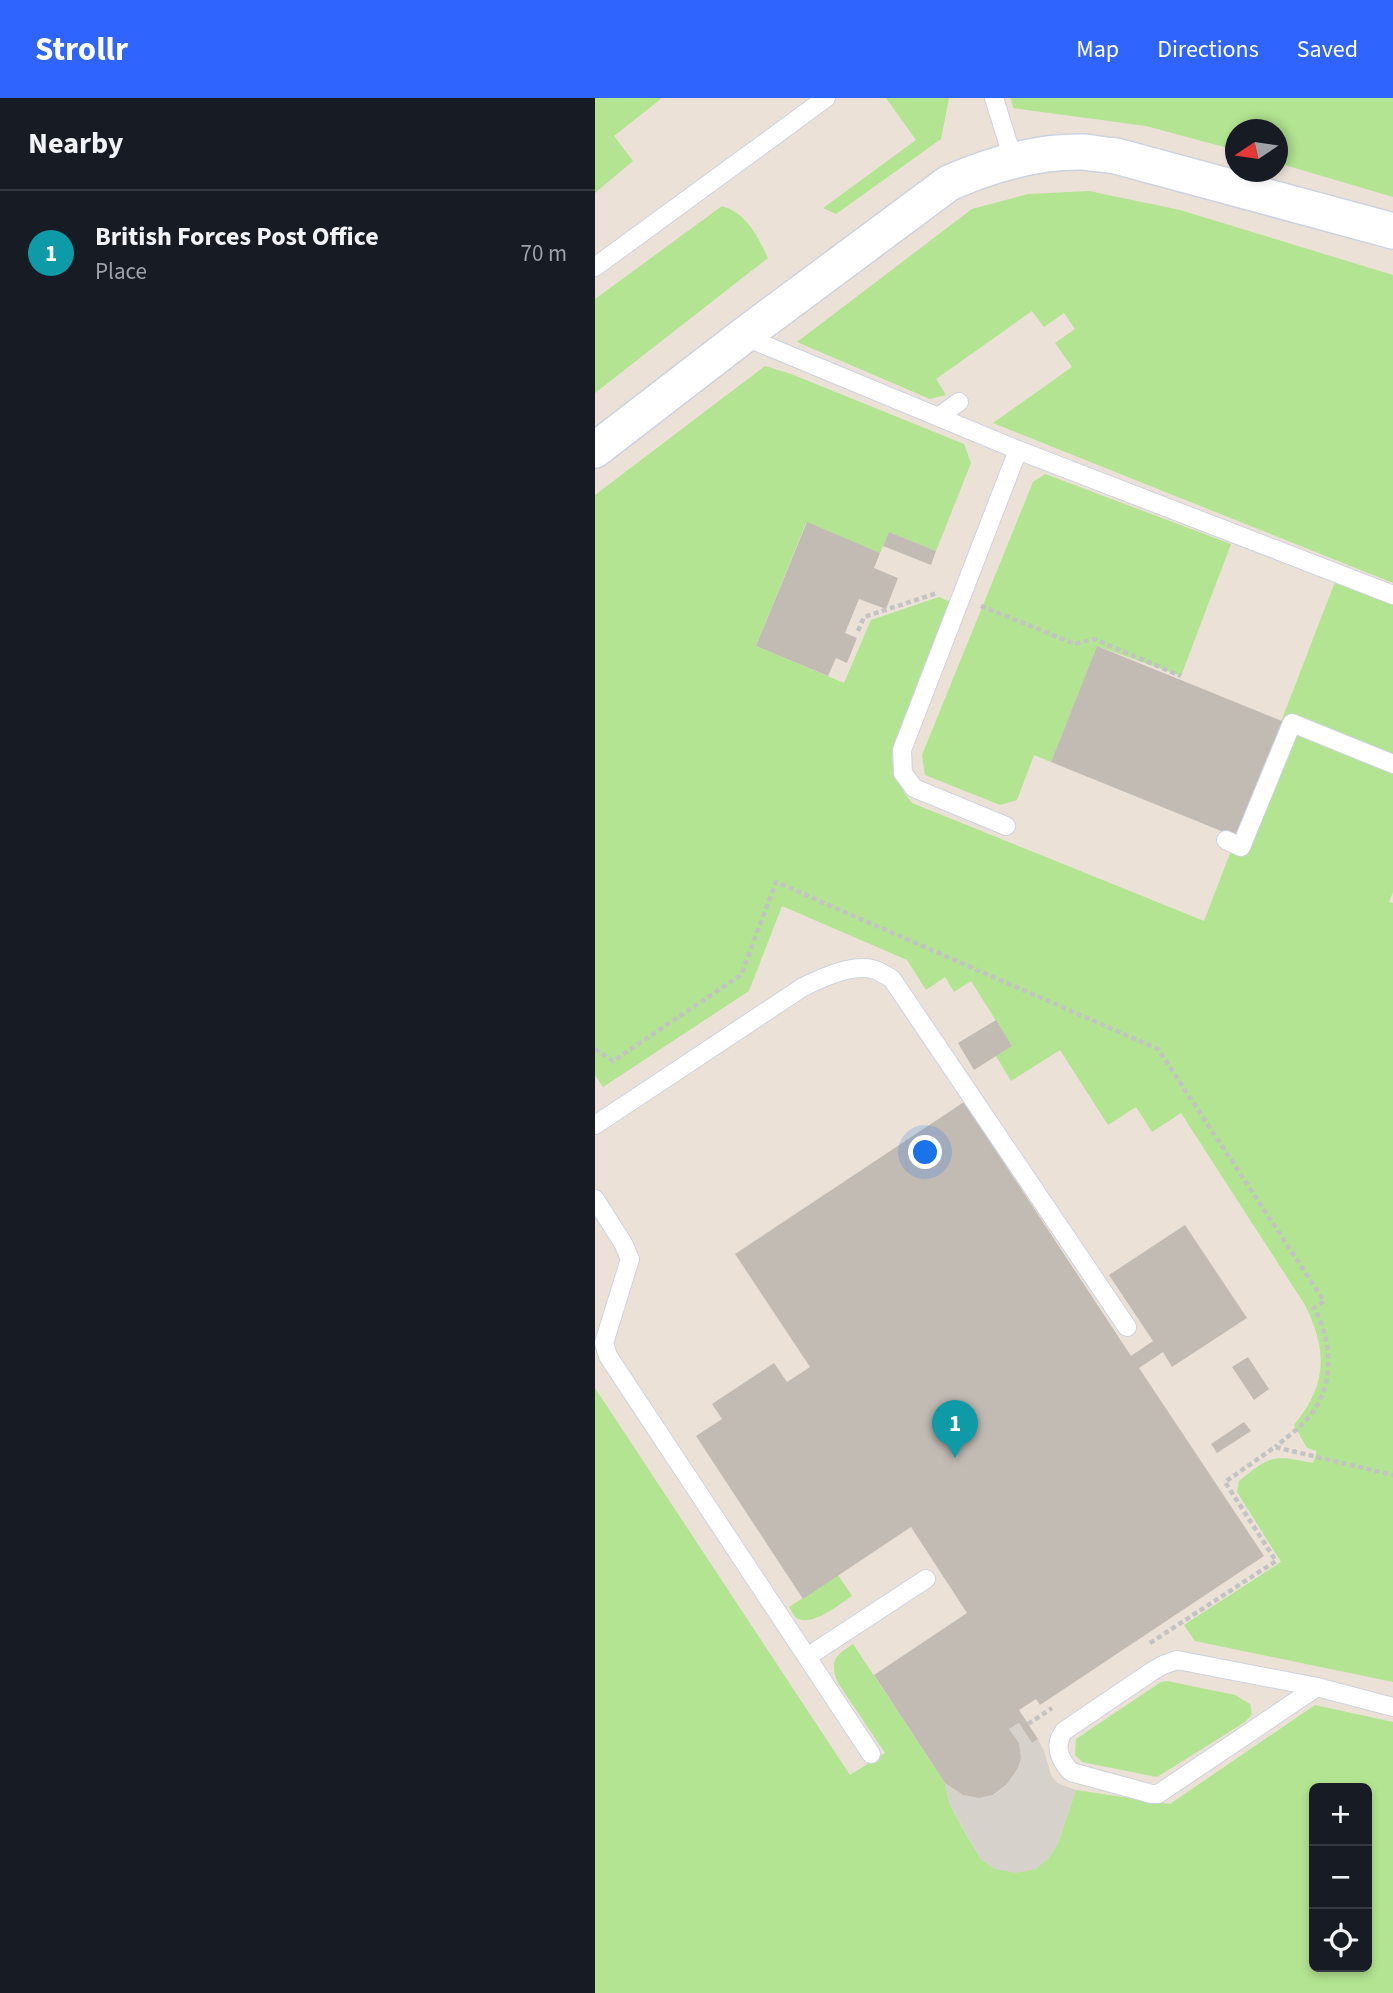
<!DOCTYPE html>
<meta charset="utf-8">
<style>
body{margin:0;font-family:"Source Sans 3",sans-serif;background:#20242c;color:#f1f3f6}
.controls{position:absolute;right:21px;bottom:21px;display:grid;overflow:hidden;border-radius:10px;box-shadow:0 4px 10px #0003}
.controls button{width:63px;height:63px;display:grid;place-items:center;padding:0;border:0;border-bottom:2px solid #363941;background:#171b24;color:#f1f3f6;font:35px sans-serif}
.compass{position:absolute;left:630px;top:21px;width:63px;height:63px;border-radius:50%;background:#171b24;box-shadow:0 4px 10px #0003;rotate:257deg}
.you{position:absolute;left:331px;top:1055px;width:24px;height:24px;margin:-18px;border:5px solid #fff;border-radius:50%;background:#1a73e8;box-shadow:0 0 0 10px #1a73e833}
.badge{display:grid;place-items:center;width:46px;height:46px;border-radius:50%;background:#3064ff;color:#fff;font-size:23px;font-weight:700}
.pin{position:absolute;translate:-50% -58px;filter:drop-shadow(0 2px 4px #0008)}
.pin::after{content:'';position:absolute;top:37px;width:24px;height:21px;background:inherit;clip-path:polygon(0 0,100% 0,50% 100%)}
.list{margin:0;padding:0;list-style:none}
h2{display:flex;justify-content:space-between;align-items:center;height:91px;margin:0;padding:0 28px;font-size:30px}
h2 small{font-size:23px;font-weight:400;color:#9ea1a6}
.list li{display:grid;grid-template-columns:46px 1fr auto;gap:21px;align-items:center;box-sizing:border-box;height:126px;padding:0 28px;border-top:2px solid #363941}
.list b{display:block;font-size:26px;white-space:nowrap}
.list p{margin:0;font-size:23px;white-space:nowrap;color:#9ea1a6}
.list em{font-size:23px;font-style:normal;color:#9ea1a6}
.icon{flex:none;width:38px;height:38px;fill:none;stroke:currentColor;stroke-width:2;stroke-linecap:round;stroke-linejoin:round}
.map{position:relative;flex:none;width:798px;height:1895px;overflow:hidden}
header{display:flex;align-items:center;gap:42px;box-sizing:border-box;height:98px;padding:0 35px;background:#3064ff;color:#fff}
header strong{font-size:33px}
nav{display:flex;gap:38px;margin-inline-start:auto;font-size:24px}
main{display:flex}
aside{flex:1;background:#171b24}
.map>svg:first-child{display:block}
.green{fill:#b2e491;fill-rule:evenodd}
.plaza{fill:#d6d1ca}
.building{fill:#c2bbb4}
.lines{fill:none;stroke-linecap:round;stroke-linejoin:round}
.lane-casing{stroke:#cdd2e1;stroke-width:20}
.street-casing{stroke:#cdd2e1;stroke-width:38}
.path{stroke:#c3c3c3;stroke-width:4.5;stroke-dasharray:5 3.5;stroke-linecap:butt}
.lane{stroke:#fff;stroke-width:18}
.street{stroke:#fff;stroke-width:35}
</style>
<header>
<strong>Strollr</strong>
<nav><a>Map</a><a>Directions</a><a>Saved</a></nav>
</header>
<main>
<aside>
<h2>Nearby<small></small></h2>
<ul class="list">
<li><span class="badge" style="background:#0f9aa8">1</span><div><b>British Forces Post Office</b><p>Place</p></div><em>70 m</em></li>
</ul>
</aside>
<div class="map">
<svg width="798" height="1895" viewBox="0 0 798 1895">
<rect width="100%" height="100%" fill="#ebe1d7"/>
<path class="green" d="M0,0H67L19,38L38,63L0,95Z
M291,0H354L346,41L241,116L228,110L321,42Z
M416,0H798V99L683,65L682,32H640V52L551,28L418,10Z
M494,93L585,112L798,177V485L398,325L477,269L460,245L480,231L469,215L449,229L437,213L341,281L351,297L335,301L202,244L377,111L433,96Z
M127,108C152,116 162,137 173,160L0,295V201Z
M170,268L196,276L369,346L376,365L341,453L294,434L285,455L211,425L161,548L249,585L276,522L344,499L358,505L297,657C297,676 305,690 317,705L609,823L740,484L798,507V794L794,804L798,805V1584L600,1543L589,1527L686,1464L642,1394L644,1383C676,1357 678,1357 718,1365L722,1353L712,1350L699,1327C732,1287 733,1253 710,1207L586,1015L557,1034L541,1009L513,1027L465,952L416,983L401,958L417,948L376,883L359,894L350,879L331,892L312,862L187,808L154,893L8,989L0,977V397Z
M450,376L636,446L586,578L502,548L456,664L439,657L422,702L405,707L330,677L327,657L438,384Z
M0,1290L255,1677L290,1655L243,1585C234,1563 240,1558 258,1546L350,1685L355,1707L371,1736L386,1761L400,1771L453,1761L463,1745L481,1692L575,1706L720,1607L798,1624V1895H0ZM719,1690H772V1869H719Z
M243,1477L257,1498C245,1506 215,1531 200,1519C200,1519 195,1510 194,1509Z
M572,1583L640,1597L655,1606L657,1616L650,1624L562,1679L487,1664L480,1657L481,1641L566,1584Z"/>
<path class="plaza" d="M424,1625L437,1645L443,1641L449,1653L456,1677L462,1685L481,1692L463,1745L453,1761L441,1771L421,1775L400,1771L386,1761L355,1707L350,1685L368,1697L384,1700L399,1697L412,1686L423,1670L426,1660L424,1645L414,1631Z"/>
<path class="building" d="M212,424L285,455L279,470L303,480L291,511L264,501L250,535L262,540L252,565L241,560L233,578L161,548Z
M294,434L341,453L336,467L288,448Z
M502,548L687,623L641,739L456,664Z
M401,922L417,948L379,972L363,945Z
M369,1004L536,1258L558,1243L514,1177L590,1127L652,1220L577,1269L568,1254L544,1270L669,1458L445,1607L441,1601L424,1612L443,1641L437,1645L424,1625L414,1631L424,1645L426,1660L423,1670L412,1686L398,1697L384,1700L368,1697L350,1685L279,1577L372,1515L316,1429L208,1501L101,1338L127,1321L117,1306L179,1265L192,1284L215,1269L140,1156Z
M653,1259L674,1291L659,1302L637,1269Z
M649,1324L656,1333L622,1355L616,1346Z"/>
<g class="lines">
<defs>
<path id="lane" d="M399,0L419,64
M0,169L231,0
M148,238L423,352L798,497
M343,319L364,304
M411,728L319,690L308,675L307,652L423,352
M631,742L646,749L697,625L798,666
M0,1027L208,889C227,880 256,866 277,871C284,873 291,877 297,881L532,1229
M0,1101L28,1145L35,1161L9,1245L13,1258L276,1656
M212,1559L331,1481
M722,1589L563,1696H557L476,1674C465,1662 458,1648 469,1633L556,1574L568,1567L582,1562L722,1589L798,1609"/>
<path id="street" d="M0,352L148,238L354,85C395,67 443,53 488,54C499,55 510,57 521,58L798,133"/>
</defs>
<use href="#lane" class="lane-casing"/>
<use href="#street" class="street-casing"/>
<path class="path" d="M386,508L480,546L499,541L586,578
M263,533L269,519L342,495
M0,951L18,963L146,877L181,784L563,951L729,1203L719,1210C737,1242 740,1285 717,1315C708,1328 692,1339 680,1349
M555,1545L681,1463L630,1384L680,1349L798,1377
M433,1626L457,1610"/>
<use href="#lane" class="lane"/>
<use href="#street" class="street"/>
</g>
</svg>
<div class="controls">
<button>+</button>
<button>−</button>
<button><svg class="icon" aria-label="locate" viewBox="0 0 24 24"><circle cx="12" cy="12" r="6"/><path d="M12 2v4M12 18v4M2 12h4M18 12h4"/></svg></button>
</div>
<svg class="compass" viewBox="-18 -18 36 36"><path d="M0-13l5 13h-10z" fill="#e53935"/><path d="M0 13l5-13h-10z" fill="#9ea1a6"/></svg>
<div class="you"></div>
<div class="pin badge" style="left:360px;top:1360px;background:#0f9aa8">1</div>
</div>
</main>
